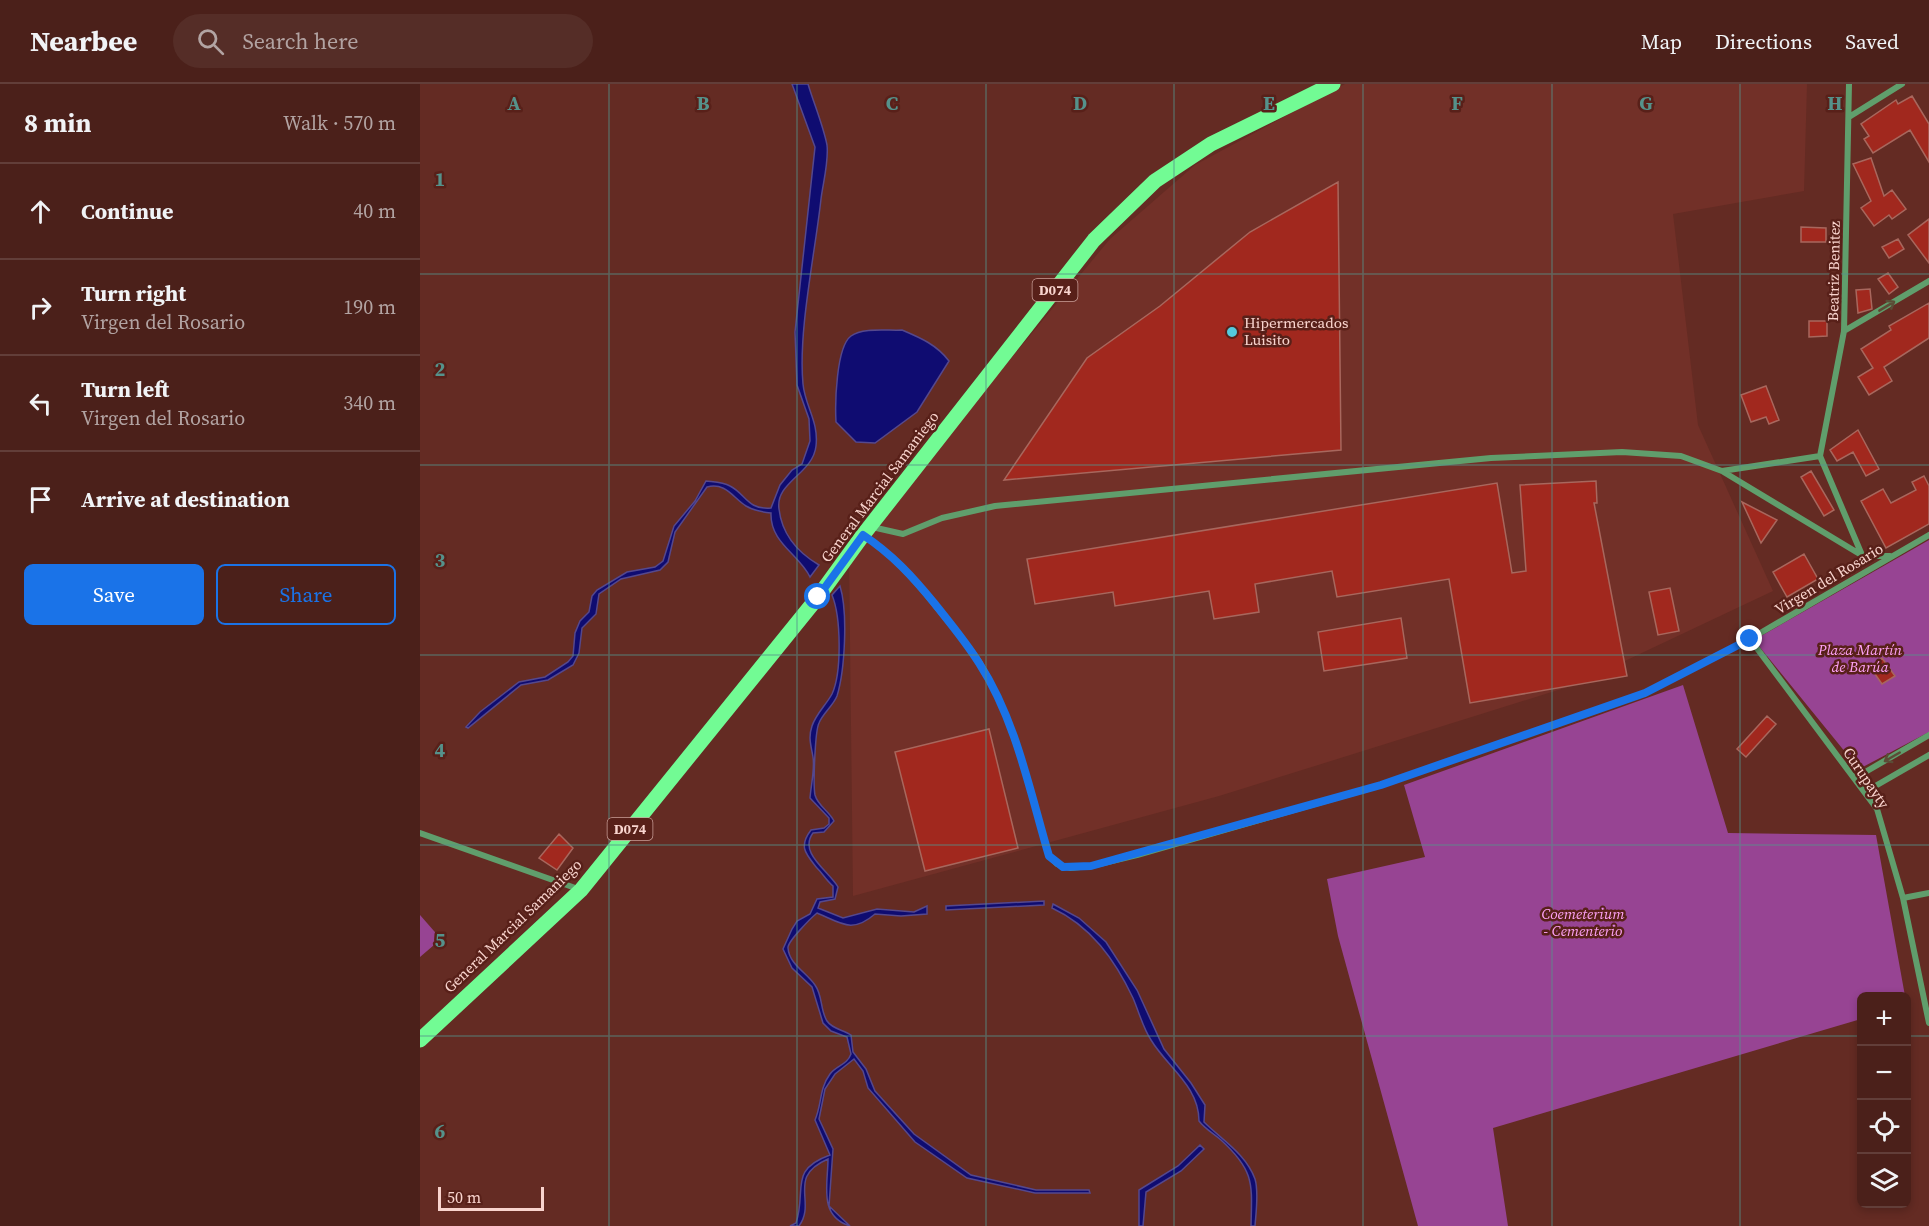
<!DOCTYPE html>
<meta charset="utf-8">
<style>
body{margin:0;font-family:"Source Serif 4",serif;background:#552d27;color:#f1f3f6}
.controls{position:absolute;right:18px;bottom:18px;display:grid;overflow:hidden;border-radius:9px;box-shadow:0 3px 9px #0003}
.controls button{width:54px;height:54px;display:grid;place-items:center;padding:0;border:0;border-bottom:2px solid #623e39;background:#4b201a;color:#f1f3f6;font:30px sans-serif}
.scale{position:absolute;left:18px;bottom:15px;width:106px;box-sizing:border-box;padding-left:6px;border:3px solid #f9d4ce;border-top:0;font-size:16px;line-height:21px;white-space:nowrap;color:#f9d4ce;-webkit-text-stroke:4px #582019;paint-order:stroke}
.stop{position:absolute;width:18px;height:18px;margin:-14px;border:4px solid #1a73e8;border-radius:50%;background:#fff}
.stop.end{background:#1a73e8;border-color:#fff;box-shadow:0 2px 6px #0008}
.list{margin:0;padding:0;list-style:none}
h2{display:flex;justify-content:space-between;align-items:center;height:78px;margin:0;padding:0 24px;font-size:26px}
h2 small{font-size:20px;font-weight:400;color:#b2a3a2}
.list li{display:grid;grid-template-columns:39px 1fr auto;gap:18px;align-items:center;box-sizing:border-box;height:96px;padding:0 24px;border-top:2px solid #623e39}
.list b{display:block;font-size:22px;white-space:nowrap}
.list p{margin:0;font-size:20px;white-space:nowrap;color:#b2a3a2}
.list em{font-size:20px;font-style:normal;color:#b2a3a2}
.actions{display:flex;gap:12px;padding:18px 24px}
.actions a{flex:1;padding:14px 0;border:2px solid #1a73e8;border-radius:9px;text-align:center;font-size:21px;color:#1a73e8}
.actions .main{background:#1a73e8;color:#fff}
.icon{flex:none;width:33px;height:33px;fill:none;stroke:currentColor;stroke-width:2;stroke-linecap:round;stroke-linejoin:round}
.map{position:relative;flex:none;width:1509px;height:1142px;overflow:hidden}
header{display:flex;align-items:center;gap:36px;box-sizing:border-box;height:84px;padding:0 30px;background:#4b201a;border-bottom:2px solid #623e39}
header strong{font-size:28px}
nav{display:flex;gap:33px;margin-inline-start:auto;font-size:21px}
.search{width:420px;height:54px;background:#552d27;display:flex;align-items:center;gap:15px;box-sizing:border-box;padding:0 21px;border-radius:33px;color:#b2a3a2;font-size:22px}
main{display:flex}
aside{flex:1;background:#4b201a}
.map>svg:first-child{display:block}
.built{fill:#723028}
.green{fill:#974493}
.water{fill:#0f0c71;stroke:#55488d;stroke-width:1.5}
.building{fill:#a1281e;stroke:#a8675d;stroke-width:1.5}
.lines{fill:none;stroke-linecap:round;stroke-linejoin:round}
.minor{stroke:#609e6c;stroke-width:6}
.primary{stroke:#72fb94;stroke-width:15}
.oneway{stroke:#5b4c36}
.route{stroke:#1a73e8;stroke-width:8}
.grid{fill:none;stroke:#55928b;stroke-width:1.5;stroke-opacity:0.55}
.poi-dot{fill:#54cadd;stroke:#582019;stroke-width:2}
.labels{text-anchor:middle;stroke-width:5;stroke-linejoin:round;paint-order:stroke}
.shield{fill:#582019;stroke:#c99e98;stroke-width:1.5}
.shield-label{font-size:14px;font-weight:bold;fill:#f9d4ce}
.street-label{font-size:15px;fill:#f9d4ce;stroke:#582019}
.poi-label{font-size:15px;fill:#f9d4ce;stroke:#582019;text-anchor:start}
.park-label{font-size:15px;font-style:italic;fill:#fda1f6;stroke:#582019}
.grid-label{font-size:20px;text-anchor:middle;font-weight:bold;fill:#55928b;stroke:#582019;stroke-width:5;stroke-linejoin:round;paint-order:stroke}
</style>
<header>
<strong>Nearbee</strong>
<div class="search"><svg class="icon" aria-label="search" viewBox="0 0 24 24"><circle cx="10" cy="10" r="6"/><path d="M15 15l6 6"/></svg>Search here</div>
<nav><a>Map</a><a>Directions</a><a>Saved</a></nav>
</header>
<main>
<aside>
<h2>8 min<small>Walk · 570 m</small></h2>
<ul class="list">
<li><svg class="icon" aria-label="ahead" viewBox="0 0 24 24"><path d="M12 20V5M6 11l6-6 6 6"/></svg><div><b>Continue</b></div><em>40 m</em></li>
<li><svg class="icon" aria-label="right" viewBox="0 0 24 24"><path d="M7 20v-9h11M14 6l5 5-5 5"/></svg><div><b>Turn right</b><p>Virgen del Rosario</p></div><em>190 m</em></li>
<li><svg class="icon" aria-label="left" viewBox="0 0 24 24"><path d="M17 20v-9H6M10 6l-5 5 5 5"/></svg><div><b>Turn left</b><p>Virgen del Rosario</p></div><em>340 m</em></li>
<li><svg class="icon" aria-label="arrive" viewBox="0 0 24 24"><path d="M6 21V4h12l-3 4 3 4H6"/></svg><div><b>Arrive at destination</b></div></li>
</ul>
<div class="actions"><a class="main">Save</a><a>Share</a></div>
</aside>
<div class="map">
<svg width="1509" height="1142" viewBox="0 0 1509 1142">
<rect width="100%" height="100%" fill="#642b23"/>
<path class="built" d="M925,0H1387L1384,107L1253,130L1278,341L1353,507L1154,601L799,712L433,812L429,470L690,155L775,81Z"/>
<path class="green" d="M1509,456V648L1439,685L1334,556Z
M1263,601L1308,749L1456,751L1485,912H1442L1441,935L1073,1044L1088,1142H998L918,852L907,795L1005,773L984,701Z
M0,831L21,855L0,873Z"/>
<path class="water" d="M372,0H388C394,20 403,41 407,61C409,77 403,99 401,115C395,170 378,247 383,300C385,322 399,338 396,362C393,390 355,398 359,425C362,451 377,468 399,481L390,493C379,470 350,459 351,429C342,428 334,427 326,422C313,414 306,398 287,403L255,448L248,478L240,486L201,495L179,510L176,530L162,544L159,569L153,581L128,596L101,601L48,644L46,643L60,628L99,598L125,593L148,578L153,572L155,549L160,537L169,528L172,512L177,506L207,488L235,483L243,477L254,442L275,417L286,397C294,398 303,398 310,402C326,410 327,426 351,424L360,401L372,386L382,380L390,357L389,335L377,301L375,248L395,63Z
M482,246C501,254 517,261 529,277L497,328L455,359L436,358L416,338C415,320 416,263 431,252C443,243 469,247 482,246Z
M420,502C428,528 425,586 417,612C413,622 403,629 399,639C395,647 393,701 395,711C398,722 409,727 414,737L404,748L393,749C378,769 409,787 418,803L415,815L400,818L398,824L423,834L457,825L494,828L507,822V830L481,832L455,830C432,850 421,839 397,829C391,834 367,858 368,864C369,880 387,889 395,901C403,912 400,926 407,937C412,945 424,946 431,951L433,968L446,985L455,1007L494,1050L551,1091L616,1106H669L670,1109H615L547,1094L495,1058L448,1004L443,987L434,975L415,990L405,1005L399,1035L413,1065L409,1122L430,1142C398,1132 408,1100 408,1075C366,1093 397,1118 379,1142H370L376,1139C387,1106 368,1086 410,1071L395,1036C402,1020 399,1005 410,990C417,981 427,981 431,970L427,953L411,947L403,939L392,903L372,884L363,865L372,845L377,837L390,830L397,815L413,813V802C406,796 403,790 397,784C386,770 378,763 391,746L404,744L409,740V734L390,714C391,701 395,685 393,673C391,661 388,654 392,642C396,630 406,621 412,610C422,588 421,533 412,511Z
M624,817V821L526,826V822Z
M633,820L659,834L686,858L717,906L744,965L771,999L785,1021L784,1038C802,1056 826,1070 835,1095C839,1108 836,1128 835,1142H831C832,1100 835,1087 801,1056C793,1049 785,1045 779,1037C779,1002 748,984 731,956C723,944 719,928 713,914C695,876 671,842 632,824Z
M780,1061L784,1065L761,1087L726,1108L723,1142H719V1106L758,1082Z"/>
<path class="building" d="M1492,12L1509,40V78L1490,46L1453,69L1444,55L1449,52L1441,40L1476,16L1478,20Z
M1451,74L1464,112L1472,106L1486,125L1472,135L1469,131L1454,142L1441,124L1451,117L1433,80Z
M918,98L921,366L584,396L667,274L740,222L830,148Z
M1509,135V179L1488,151Z
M1381,143L1406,144V158H1381Z
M1478,155L1484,165L1469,174L1462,163Z
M1468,189L1478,203L1469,210L1458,195Z
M1450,205L1452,225L1438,229L1436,206Z
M1509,219V254L1464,283L1472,297L1449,311L1438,293L1453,284L1441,265L1471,246L1469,242Z
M1389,237H1407V252L1389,253Z
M1346,302L1359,336L1349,340L1346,333L1331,338L1321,311Z
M1438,346L1459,385L1446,392L1433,368L1417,377L1410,366Z
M1391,387L1414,426L1404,432L1381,393Z
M1504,392L1509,402V440L1466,464L1441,417L1463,405L1471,419L1496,406L1492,398Z
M1176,397L1177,419H1174L1207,592L1050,619L1029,495L917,513L912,487L835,500L839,528L794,535L789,507L695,522L693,508L615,520L607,475L1077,399L1092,489L1106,487L1100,401Z
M1322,418L1357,436L1341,459Z
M1384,470L1398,495L1367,513L1353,488Z
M1250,504L1259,547L1238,551L1229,508Z
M981,534L987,574L904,587L898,548Z
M1462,574L1475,592L1462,600L1450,583Z
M1347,632L1356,640L1326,673L1317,665Z
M569,645L598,764L505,787L475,668Z
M139,750L153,764L137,786L119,774Z"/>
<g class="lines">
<path class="minor" d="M1429,33L1482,0
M1424,247L1509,197
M1400,372L1424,247L1429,0
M1302,387L1400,372L1442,471
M452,443L483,450L522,434L575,422L1071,374L1202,368L1261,372L1302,387L1443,472H1470
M444,452C473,471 493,494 515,521C530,540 547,559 560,579C595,637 610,708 629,772L637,780L650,784L671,782L717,771L961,701L1225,609L1330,555L1509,451
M1330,555L1457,725L1483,814L1509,939
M1435,694L1509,651
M1445,708L1509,671
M0,749L161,806
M1483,814L1509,809"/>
<path class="primary" d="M0,956L161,806L398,513L443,451L674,156L735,97L791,60L913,0"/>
</g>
<defs><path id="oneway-shaft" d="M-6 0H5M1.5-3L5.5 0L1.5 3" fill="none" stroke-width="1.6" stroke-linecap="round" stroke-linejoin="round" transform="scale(1.5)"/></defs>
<g class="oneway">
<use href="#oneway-shaft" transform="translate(1467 222) rotate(-31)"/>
<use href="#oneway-shaft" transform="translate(1472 673) rotate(150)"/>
</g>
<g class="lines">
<path class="route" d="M398,513L443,451C472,470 493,493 515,520C530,539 546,558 559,579C596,636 610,708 629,772L643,783L671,782L961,701L1225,609L1330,555"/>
</g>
<path class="grid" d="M189,0V1142M377,0V1142M566,0V1142M754,0V1142M943,0V1142M1132,0V1142M1320,0V1142M0,190H1509M0,381H1509M0,571H1509M0,761H1509M0,952H1442M1486,952H1509"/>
<circle class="poi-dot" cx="812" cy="248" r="6"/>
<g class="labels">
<g class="shield">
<rect x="612.5" y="195" width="45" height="22" rx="4.5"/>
<rect x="187.5" y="734" width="45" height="22" rx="4.5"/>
</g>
<g class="shield-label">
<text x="635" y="211">D074</text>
<text x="210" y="750">D074</text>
</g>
<g class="street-label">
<text transform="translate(1414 187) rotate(-89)" y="5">Beatriz Benitez</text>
<text transform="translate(460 403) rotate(-53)" y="5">General Marcial Samaniego</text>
<text transform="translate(1409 495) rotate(-31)" y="5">Virgen del Rosario</text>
<text transform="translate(1446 694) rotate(56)" y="5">Curupayty</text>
<text transform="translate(93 842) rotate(-44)" y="5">General Marcial Samaniego</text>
</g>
<g class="poi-label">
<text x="824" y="244">Hipermercados<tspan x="824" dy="17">Luisito</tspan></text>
</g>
<g class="park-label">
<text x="1440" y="571">Plaza Martín<tspan x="1440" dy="17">de Barúa</tspan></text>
<text x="1163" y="835">Coemeterium<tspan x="1163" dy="17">- Cementerio</tspan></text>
</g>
</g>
<g class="grid-label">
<text x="94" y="26">A</text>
<text x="283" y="26">B</text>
<text x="472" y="26">C</text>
<text x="660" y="26">D</text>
<text x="849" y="26">E</text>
<text x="1037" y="26">F</text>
<text x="1226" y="26">G</text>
<text x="1415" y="26">H</text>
<text x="20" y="102">1</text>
<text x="20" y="292">2</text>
<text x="20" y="483">3</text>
<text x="20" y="673">4</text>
<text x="20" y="863">5</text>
<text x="20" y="1054">6</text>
</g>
</svg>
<div class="controls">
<button>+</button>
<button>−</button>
<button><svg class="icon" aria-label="locate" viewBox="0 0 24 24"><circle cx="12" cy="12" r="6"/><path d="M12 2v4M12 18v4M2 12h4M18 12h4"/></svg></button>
<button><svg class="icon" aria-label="layers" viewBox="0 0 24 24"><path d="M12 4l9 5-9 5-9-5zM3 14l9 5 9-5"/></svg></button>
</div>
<div class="scale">50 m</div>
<div class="stop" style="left:398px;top:513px"></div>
<div class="stop end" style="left:1330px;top:555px"></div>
</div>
</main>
